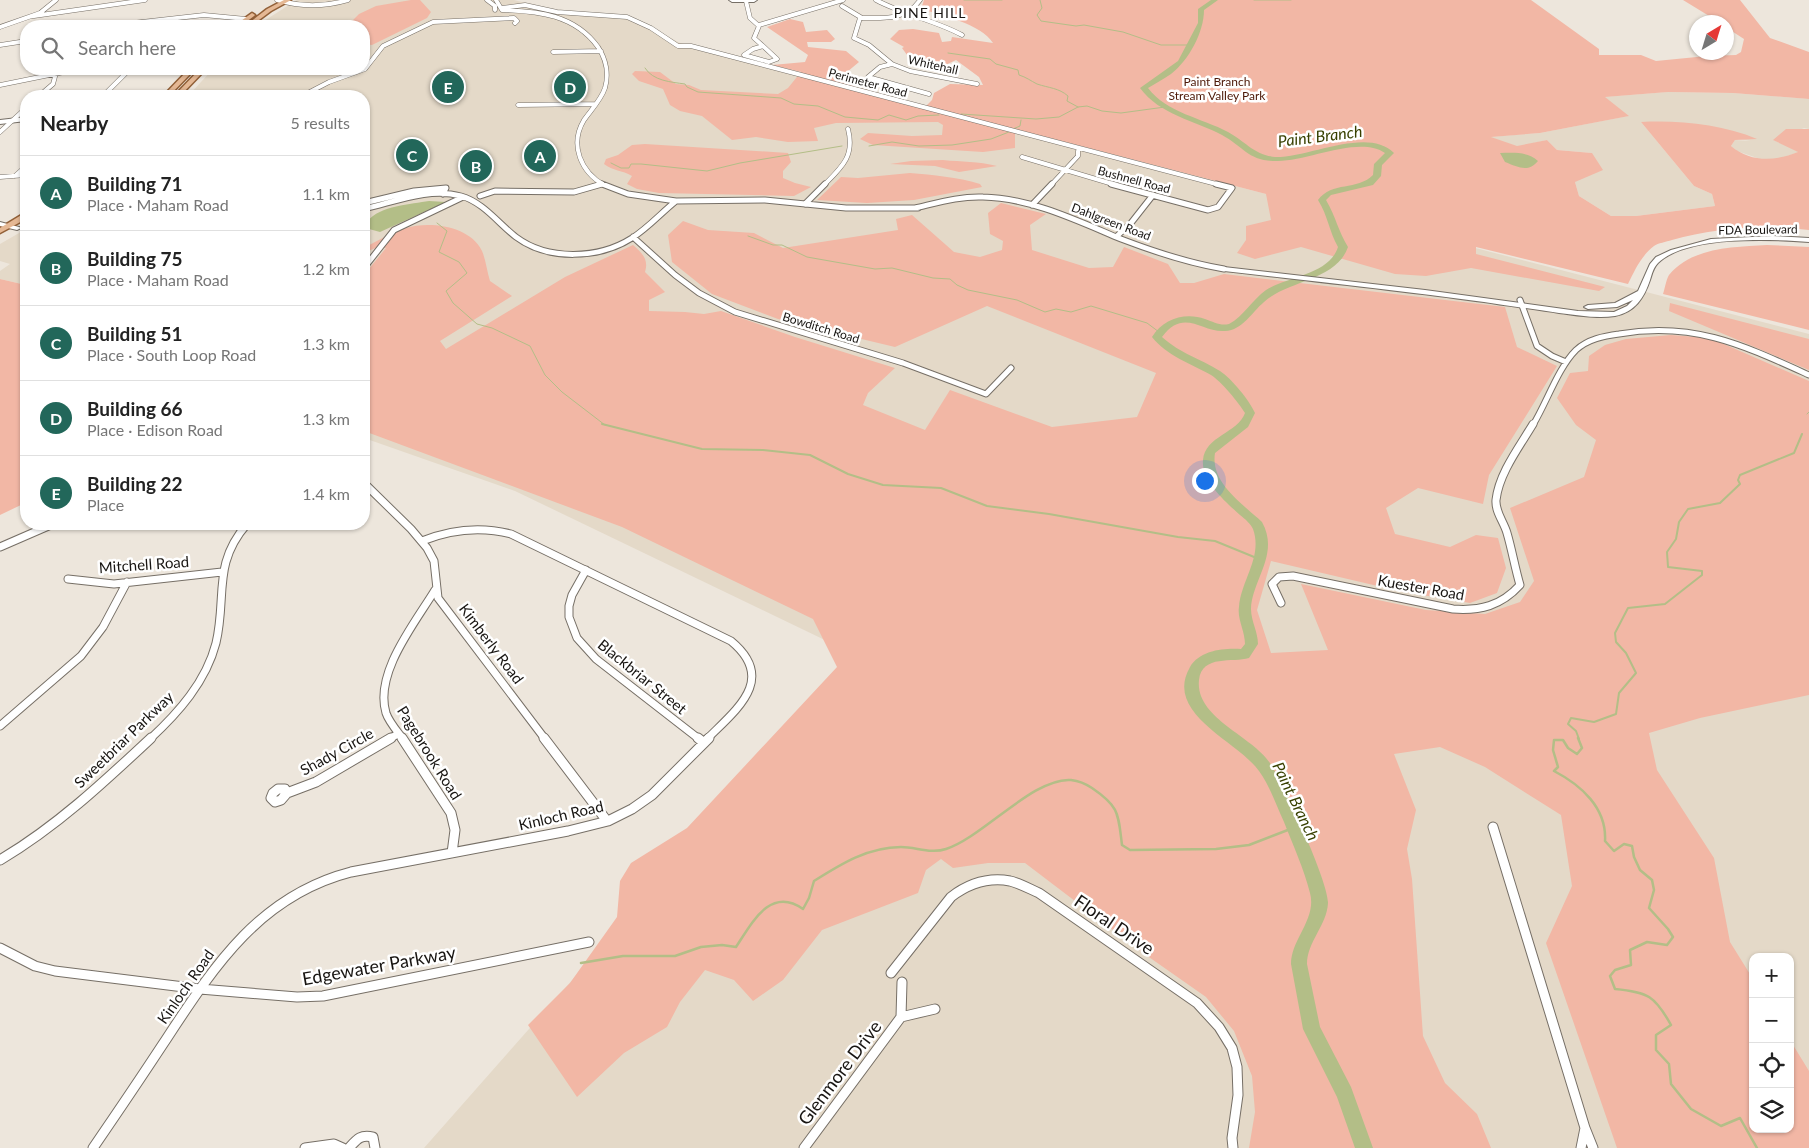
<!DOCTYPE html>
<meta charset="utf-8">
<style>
body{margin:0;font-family:Lato,sans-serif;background:#f2f2f2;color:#222}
.controls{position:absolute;right:15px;bottom:15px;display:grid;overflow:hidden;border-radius:10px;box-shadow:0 1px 4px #0004}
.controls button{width:45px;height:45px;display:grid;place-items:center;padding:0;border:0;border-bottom:1px solid #e0e0e0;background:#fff;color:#222;font:25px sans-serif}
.compass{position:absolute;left:1689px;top:15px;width:45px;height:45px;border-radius:50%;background:#fff;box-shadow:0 1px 4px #0004;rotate:38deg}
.you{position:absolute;left:1204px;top:480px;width:18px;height:18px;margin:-12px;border:4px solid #fff;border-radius:50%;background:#1a73e8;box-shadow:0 0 0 8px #1a73e833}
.badge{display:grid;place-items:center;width:32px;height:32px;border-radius:50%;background:#22675a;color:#fff;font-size:16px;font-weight:700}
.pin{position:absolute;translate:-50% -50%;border:2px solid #fff;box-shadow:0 1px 5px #0006}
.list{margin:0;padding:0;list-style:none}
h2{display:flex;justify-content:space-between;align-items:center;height:65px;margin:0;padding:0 20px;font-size:21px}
h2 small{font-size:16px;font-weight:400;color:#767676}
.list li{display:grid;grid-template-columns:32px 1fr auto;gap:15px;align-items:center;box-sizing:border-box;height:75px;padding:0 20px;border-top:1px solid #e0e0e0}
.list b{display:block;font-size:19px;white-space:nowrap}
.list p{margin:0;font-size:16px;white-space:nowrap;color:#767676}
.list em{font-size:16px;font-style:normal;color:#767676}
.icon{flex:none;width:28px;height:28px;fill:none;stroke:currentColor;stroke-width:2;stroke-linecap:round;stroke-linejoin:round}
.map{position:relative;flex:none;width:1809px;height:1148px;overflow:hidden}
.search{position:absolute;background:#fff;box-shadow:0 1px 4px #0004;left:20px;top:20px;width:350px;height:55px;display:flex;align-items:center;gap:12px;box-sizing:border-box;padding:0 18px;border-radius:20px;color:#767676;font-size:19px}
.panel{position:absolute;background:#fff;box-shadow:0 1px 4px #0004;left:20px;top:90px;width:350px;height:440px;border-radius:20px}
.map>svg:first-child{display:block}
.built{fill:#e4d9c8;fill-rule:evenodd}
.green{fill:#f2b7a5}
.water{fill:#b3be87}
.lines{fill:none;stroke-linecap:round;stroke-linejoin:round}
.stream-far2{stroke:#b3be87;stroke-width:1}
.stream-far1{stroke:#b3be87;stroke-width:2}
.stream{stroke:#b3be87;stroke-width:2.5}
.river{fill:#b3be87;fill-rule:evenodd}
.street-far3-casing{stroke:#766f66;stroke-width:5}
.street-far2-casing{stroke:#766f66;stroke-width:7}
.street-far1-casing{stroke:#766f66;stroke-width:9}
.street-casing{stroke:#766f66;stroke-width:11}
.secondary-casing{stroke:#766f66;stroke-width:2}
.primary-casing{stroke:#926038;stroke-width:3}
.street-far3{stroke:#fff;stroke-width:4}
.street-far2{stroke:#fff;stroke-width:5}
.street-far1{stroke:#fff;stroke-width:7}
.street{stroke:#fff;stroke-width:9}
.secondary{fill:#fff;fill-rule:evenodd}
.primary{fill:#e5b894;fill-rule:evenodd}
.labels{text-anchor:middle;stroke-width:5;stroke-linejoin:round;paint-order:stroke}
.far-street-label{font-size:12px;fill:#181512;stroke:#fff}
.far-park-label{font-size:12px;fill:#4c1807;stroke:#fff}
.far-neighbourhood-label{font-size:14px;letter-spacing:1px;fill:#181512;stroke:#fff}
.street-label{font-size:15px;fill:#181512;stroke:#fff}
.water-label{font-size:16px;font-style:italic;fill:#384000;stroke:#fff}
.near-street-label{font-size:18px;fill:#181512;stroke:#fff}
</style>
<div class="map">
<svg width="1809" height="1148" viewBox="0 0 1809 1148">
<rect width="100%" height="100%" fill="#ede6dc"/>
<path class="built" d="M297,0H514L557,11L628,15L680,43L1809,334V1148H424L858,656L515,491L364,438V96H188L213,69H364V26H256ZM1753,957H1790V1129H1753Z
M1667,92L1733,93L1809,99V129L1804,128L1774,140L1799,152L1776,160L1760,159L1737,151L1731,146L1735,140L1751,141L1641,122L1694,186L1712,194L1715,206L1636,216H1611L1579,196L1575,182L1592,153L1557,150L1547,140L1517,147L1490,137L1540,133L1628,116L1604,97Z
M26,229V285L0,279V271L10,264L0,261V244Z"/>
<path class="green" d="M411,0H420L431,12L427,18L372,45L364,44V26H343L348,25L359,14L376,6Z
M924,0H1531L1599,49V55H1641L1656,61L1707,56L1736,55L1741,52L1744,39L1727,28L1726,22H1719L1683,0H1740L1770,38L1809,52V99L1733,93L1668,92L1605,97L1629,116L1540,133L1491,137L1517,146L1547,140L1557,150L1592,153L1603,170L1575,182L1579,196L1611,216H1636L1715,206L1712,194L1694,186L1641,122C1678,120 1722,124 1757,139L1735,140L1731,146C1751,163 1776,161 1798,152L1773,140L1786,129H1809V230C1765,224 1715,228 1672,240C1666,242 1658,243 1654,246C1641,256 1635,270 1628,284L1476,247V254L1605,287L1599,291L1471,268L1426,276L1395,274L1301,247L1255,259L1237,253L1246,240V226L1271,220L1266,194L1015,129V148L983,152L873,145L860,139L868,133L912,136L942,135L943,125L938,122L836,123L814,128L818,141L788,142L756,137L732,140L702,116L680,111L670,105L663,89L639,81L632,74L635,71L660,72L676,84L689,85L701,90L778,94L788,88L801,72L772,65L805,62L808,55L767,27L790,19L803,22L806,32L827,30L835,39L831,42H807L808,47L846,51L859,62L847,72L850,77L860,80L853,86L926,106L932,100L934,93L950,84L983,85L979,77L956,60L939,68L910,59L902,48L904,47L890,39L899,30L913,29L939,33L942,42L951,41L952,37L993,43C981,24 942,15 921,9Z
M645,144L788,153L791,162L783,171V178L795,183L811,187L794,196L659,193L637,189L627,184L632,176C622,170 613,171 604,164L606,159L618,155L632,145Z
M943,160C962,162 978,161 997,166L959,172L935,166L890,164L911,161Z
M910,173C933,175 957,177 980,184L982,187L914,200L867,203L817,200L841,177L858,178Z
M1001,203L1046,214L1030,225L1032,250L1089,268L1113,267L1124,247L1168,264L1180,283H1194L1224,274L1505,307L1517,347L1557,366L1489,475L1483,504L1418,488L1386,508L1395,534L1450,547L1476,535L1498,538L1506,568L1497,593L1470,603L1399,591L1271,561L1257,610L1271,653L1328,650L1301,584L1426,610L1485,614L1520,602L1534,581L1510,508L1584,477L1596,440L1576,425L1557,398L1570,373L1588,371L1589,356L1605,345L1626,339L1671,335L1710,338L1809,381V695L1700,718L1649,733L1657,770L1714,858L1730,942L1753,979V1129H1790V1040L1809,1071V1148H1617L1546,943L1572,886L1561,815L1485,767L1440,747L1394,754L1416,810L1407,849L1412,879L1423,1036L1445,1083L1477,1114L1491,1148H1249L1255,1112L1252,1076L1234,1031L1206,997L1146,955L1025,863H988L953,868L941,859L926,870L918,893L822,930L783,980L753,1001L734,980L705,970L680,1002L667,1027L624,1053L577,1097L528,1025L570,983L617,917L620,881L631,863L687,828L837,667L813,619L622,527L364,431V383L367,369L364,361V275L386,248L378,247L366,252L364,248C377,241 392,232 406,228C430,221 470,226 482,251C486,260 487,272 490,281L512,296L440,341L446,349L565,277L633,245C642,253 649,259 645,272L665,292L649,300V311L685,312L704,314L721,311L795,337L895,368L868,393L863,405L925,430L950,390L1052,427L1137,417L1156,373L987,306L895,347L778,319L712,294L672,262L668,235L683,221L708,230L754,233L783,248L898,230L896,219L912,215L954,252L980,257L1002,250L1003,241L990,234L988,213Z
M1767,245L1809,247V330L1663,294C1665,288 1666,280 1669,275C1692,247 1734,247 1767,245Z
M0,279L26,285V498L23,504L0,515Z
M1670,303L1809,339V370L1669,311Z"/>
<path class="water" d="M1500,153C1512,153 1528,151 1538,161C1528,173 1518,167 1505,162Z
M429,201L446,202L380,232L369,229L368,221C379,206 412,204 429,201Z"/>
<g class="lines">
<path class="stream-far2" d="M964,0H1002
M1040,0L1042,8L1037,15L1041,21L1076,26L1084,25L1123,32L1161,45H1192
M1254,0H1291
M948,53L990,59L996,64L1018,70L1019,75C1026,77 1031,81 1037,84C1049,88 1059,88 1068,96L1067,101L1078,107
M645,68C653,81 671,82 685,84L687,87L698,92L781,98L794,104L818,106L845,117L878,120L889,115L906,120L918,116L939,115
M961,114L1036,119L1059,117L1078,107L1087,106L1102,111L1121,113L1165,107
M1013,129L1020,126L1021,120
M869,146L892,142L919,146L952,145L991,139L1009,132
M611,163L621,168H629L631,164H641L707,171L740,163L842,146
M437,223L447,231L439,252L459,262L467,273L446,291L453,303L477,324L492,328L530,346L545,375L562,392L605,425
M748,236L773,245H782L807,257L875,269L892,268L933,278L950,279L957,285L968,290L1017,300L1045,312L1056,309L1071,312L1091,306L1147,323L1159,332
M1807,414L1809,412"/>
<path class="stream-far1" d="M602,424L702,449L763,450L810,455L848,474L883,485L941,488L987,506L1049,514L1178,537L1215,541L1259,559
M1579,739L1576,731L1568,724L1571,718L1594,722L1616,714L1619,693L1636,673L1626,653L1616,642L1615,633L1628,608L1665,604L1702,575V571L1668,567L1667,552L1676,539L1679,522L1688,509L1720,503L1740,484L1738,480L1740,475L1794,453L1802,434"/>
<path class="stream" d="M1578,738L1582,748L1577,754L1568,748L1563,740H1554L1553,750L1558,767L1554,771C1581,785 1607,808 1605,841L1614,851L1624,844L1632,846L1634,857L1640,870L1652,880L1654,890L1649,908L1668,929L1673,937L1667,945L1647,942L1630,950L1631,965L1615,970L1610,976L1615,989C1648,992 1655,996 1671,1025L1656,1035V1050L1669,1064L1671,1084L1691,1109L1721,1126L1740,1118L1757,1148
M581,963L623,956H675L701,947L722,945L736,947C752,923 770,886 803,909L809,898L814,881C841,864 868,847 901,847C916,847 931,854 946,849C983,837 1034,777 1071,780C1079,781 1086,784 1092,788C1120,807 1118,814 1122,845L1130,850L1216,849L1249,845L1293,828"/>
<path class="river" d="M1211,0H1218L1204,10C1204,32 1189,60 1171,74C1164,79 1156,83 1148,88C1167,113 1202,118 1228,132C1245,141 1254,155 1275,157C1308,158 1368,126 1394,153L1382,165L1381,176L1373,185L1331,195L1326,200C1336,217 1338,231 1348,247C1336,281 1288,280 1264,302C1251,313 1243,330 1225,331C1202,333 1184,307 1162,337C1181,354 1199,358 1220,371C1232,379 1249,400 1255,413L1248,427L1215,453C1210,483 1243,504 1262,522C1280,554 1252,580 1251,609C1251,621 1258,632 1258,644L1249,658C1233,663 1202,654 1199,680C1195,718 1251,735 1270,763C1283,783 1329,883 1328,903C1327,925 1307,942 1307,964L1320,1027L1351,1087L1373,1148H1355L1337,1097L1303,1029L1291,964C1291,939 1317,919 1310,893C1304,869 1293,845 1284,822C1276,805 1270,786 1259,771C1238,741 1163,714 1190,667C1200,650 1224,648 1241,649L1245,644C1245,631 1237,619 1239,607C1241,580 1263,557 1253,529C1251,524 1245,519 1240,515C1226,502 1201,481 1203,460C1205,436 1238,433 1245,413C1239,403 1221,381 1211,375C1190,363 1167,356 1152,337C1163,319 1185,312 1205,319C1214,322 1220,326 1229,324C1244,316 1252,300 1266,290C1288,276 1329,275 1338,247C1329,231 1328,216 1318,200C1332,181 1357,191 1373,175L1374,164L1385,153C1359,135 1307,162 1276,161C1248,161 1244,147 1222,135C1194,120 1160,115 1140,88L1178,61L1198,23V9Z"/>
<defs>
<path id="street-far3" d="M277,0C301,7 324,7 348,0
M487,0L495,6V10
M496,0L502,10C539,11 575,15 598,47C606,59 609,74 605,88C601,100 591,110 584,120C569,145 581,172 604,185
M876,0C904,15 934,20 962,35
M920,0C906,21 883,18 860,18L854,38L869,45L892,64L910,71L977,84
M746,1L750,18L759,26L754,38L763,46
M842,6L862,18
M502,8L525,5L557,12L627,17L651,28L678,46H691L1220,185
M34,16L145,0
M759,25L843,0
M106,26L204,15L246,19
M0,27L40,13L56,0
M0,45L26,41
M763,46L777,59L769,62L744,55L753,49Z
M553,52L601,51
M892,64L880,67L868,77L929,94
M0,85L79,69
M39,96L53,84L56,73
M103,96L130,69
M302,96L329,82L365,69L383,46L433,22L514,18L517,21L515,23
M518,105L595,104
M0,132L26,108
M1022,157L1116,185
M15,176L26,166
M0,177L26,175
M599,185L602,184
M824,185C842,167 855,156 848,129
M1051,185L1078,156V151"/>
<path id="street-far2" d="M1111,184L1208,210L1218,207L1232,188L1216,184
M480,196L495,191L574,192L602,184
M676,201L765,200L846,208H918
M364,203L414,191L446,188L443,194
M805,204L825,184
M1032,205L1052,184
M915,208C937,203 960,196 983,197C1031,198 1078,221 1121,239C1155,252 1188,263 1224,269
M364,209C395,202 429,187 461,196C483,202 499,224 516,237C548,261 599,259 632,238C648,228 661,213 676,201L628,194L602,184
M1117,236L1131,223L1153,195
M633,237L675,275L699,293L735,312L903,363L986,394L1011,368
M364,268L394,230L463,197
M1520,300L1537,346L1552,356L1566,362
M1533,425C1547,402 1558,368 1576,350C1588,339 1604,336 1619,334C1693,321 1743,345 1809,375"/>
<path id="street-far1" d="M364,483L411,529L427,548L434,561L438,598L545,739
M422,541C452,529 480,526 511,534L731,641C777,679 737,709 707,739
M0,547L53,524
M586,570L572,595L569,606V617L577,638L596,659L699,739
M68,579L114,584L222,572
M1281,603L1272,584L1279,577L1293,576L1453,609C1480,611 1501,606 1520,585C1515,568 1512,550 1507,533C1504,522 1495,512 1496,500C1499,473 1520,446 1533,424
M0,726L81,656L103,627L127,582
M150,739C178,713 206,682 216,643C227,597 212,564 247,524
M389,739L398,734
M403,739C397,731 389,722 386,713C374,673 415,623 435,590"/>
<path id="street" d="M402,738L451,813L455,830L452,853
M544,738L607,821
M698,738L704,743
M278,789H285L287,793L281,800L275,802L271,798L273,793Z
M287,793L316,782L391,738
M1493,827L1585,1128L1581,1148
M0,860C56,827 104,782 151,738
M0,948L35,966L55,971L200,989L297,997L323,996L589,942
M891,973L951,897C968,884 988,877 1010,881C1019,883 1030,889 1039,893L1197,1003L1219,1027L1232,1048L1237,1067L1238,1095L1232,1138L1233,1148
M901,1017L935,1009
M1585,1128L1593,1148
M93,1148C117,1113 140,1079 163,1044C213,968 258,896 351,872L568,831L608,821L632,809L652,795L709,738
M305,1148L334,1144L343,1148
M349,1148C357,1139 361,1134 373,1137L375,1148
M804,1148L901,1017L902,982"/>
<path id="secondary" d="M729,0H757L754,2H732Z
M26,117V121L0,124V120Z
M0,222L19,227L21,228L17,230L0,226Z
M1773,236L1809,238V242C1771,239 1687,235 1658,263C1653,268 1652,274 1650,280C1644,298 1635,312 1615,316C1597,319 1577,315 1559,313C1534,309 1509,306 1484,302C1397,290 1311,281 1224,271L1220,269L1224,267L1425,290L1578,311L1614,312L1627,306L1633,300L1617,307L1588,309L1584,307L1588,305L1615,303L1638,291L1650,264L1656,257L1671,250L1711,239Z"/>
<path id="primary" d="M284,0H291L271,11L251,26H245L267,9Z
M252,13L255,15L254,16L241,26H234Z
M189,69H195L169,96H163Z
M200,69H206L180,96H174Z
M23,214H26V219L0,233V228Z"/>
</defs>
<use href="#street-far3" class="street-far3-casing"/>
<use href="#street-far2" class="street-far2-casing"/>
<use href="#street-far1" class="street-far1-casing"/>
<use href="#street" class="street-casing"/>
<use href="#secondary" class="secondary-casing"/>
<use href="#primary" class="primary-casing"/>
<use href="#street-far3" class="street-far3"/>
<use href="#street-far2" class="street-far2"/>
<use href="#street-far1" class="street-far1"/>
<use href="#street" class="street"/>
<use href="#secondary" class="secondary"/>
<use href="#primary" class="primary"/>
</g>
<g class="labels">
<g class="far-street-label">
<text transform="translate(933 65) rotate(13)" y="4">Whitehall</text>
<text transform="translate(868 83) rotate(15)" y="4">Perimeter Road</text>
<text transform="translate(1134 180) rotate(15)" y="4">Bushnell Road</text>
<text transform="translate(1111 222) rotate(21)" y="4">Dahlgreen Road</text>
<text transform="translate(1758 230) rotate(-1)" y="4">FDA Boulevard</text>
<text transform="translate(821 328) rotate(17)" y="4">Bowditch Road</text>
</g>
<g class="far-park-label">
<text x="1217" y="86">Paint Branch<tspan x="1217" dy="14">Stream Valley Park</tspan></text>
</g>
<g class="far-neighbourhood-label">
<text x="930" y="18">PINE HILL</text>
</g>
<g class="street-label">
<text transform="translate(144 565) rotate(-4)" y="5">Mitchell Road</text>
<text transform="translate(1421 588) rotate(10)" y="5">Kuester Road</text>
<text transform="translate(491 644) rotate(53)" y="5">Kimberly Road</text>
<text transform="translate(642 677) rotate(39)" y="5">Blackbriar Street</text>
<text transform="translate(124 740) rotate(-44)" y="5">Sweetbriar Parkway</text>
<text transform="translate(337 752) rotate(-29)" y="5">Shady Circle</text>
<text transform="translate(429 753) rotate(58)" y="5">Pagebrook Road</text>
<text transform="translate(561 816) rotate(-13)" y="5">Kinloch Road</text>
<text transform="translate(186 987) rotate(-55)" y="5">Kinloch Road</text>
</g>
<g class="water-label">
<text transform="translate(1320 136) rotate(-7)" y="6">Paint Branch</text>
<text transform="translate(1296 801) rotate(64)" y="6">Paint Branch</text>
</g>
<g class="near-street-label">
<text transform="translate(1114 925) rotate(34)" y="6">Floral Drive</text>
<text transform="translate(379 966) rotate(-10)" y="6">Edgewater Parkway</text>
<text transform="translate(840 1073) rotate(-53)" y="6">Glenmore Drive</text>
</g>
</g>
</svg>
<div class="controls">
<button>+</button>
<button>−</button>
<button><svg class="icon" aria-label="locate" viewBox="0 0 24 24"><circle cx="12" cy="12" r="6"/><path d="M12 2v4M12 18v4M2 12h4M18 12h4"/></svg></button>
<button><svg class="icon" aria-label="layers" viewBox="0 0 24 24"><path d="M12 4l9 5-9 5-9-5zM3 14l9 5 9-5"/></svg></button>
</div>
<svg class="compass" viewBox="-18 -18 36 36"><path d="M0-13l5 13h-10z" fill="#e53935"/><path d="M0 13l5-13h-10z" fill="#767676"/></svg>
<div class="you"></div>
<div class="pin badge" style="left:540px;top:156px">A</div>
<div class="pin badge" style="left:476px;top:166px">B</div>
<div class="pin badge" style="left:412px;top:155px">C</div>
<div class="pin badge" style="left:570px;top:87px">D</div>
<div class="pin badge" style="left:448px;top:87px">E</div>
<div class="search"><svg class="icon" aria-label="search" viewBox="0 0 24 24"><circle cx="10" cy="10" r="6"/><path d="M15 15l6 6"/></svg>Search here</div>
<section class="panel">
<h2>Nearby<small>5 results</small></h2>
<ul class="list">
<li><span class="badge">A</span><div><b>Building 71</b><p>Place · Maham Road</p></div><em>1.1 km</em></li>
<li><span class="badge">B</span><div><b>Building 75</b><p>Place · Maham Road</p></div><em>1.2 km</em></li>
<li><span class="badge">C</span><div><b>Building 51</b><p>Place · South Loop Road</p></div><em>1.3 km</em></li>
<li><span class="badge">D</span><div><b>Building 66</b><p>Place · Edison Road</p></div><em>1.3 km</em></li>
<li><span class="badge">E</span><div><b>Building 22</b><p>Place</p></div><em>1.4 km</em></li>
</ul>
</section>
</div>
